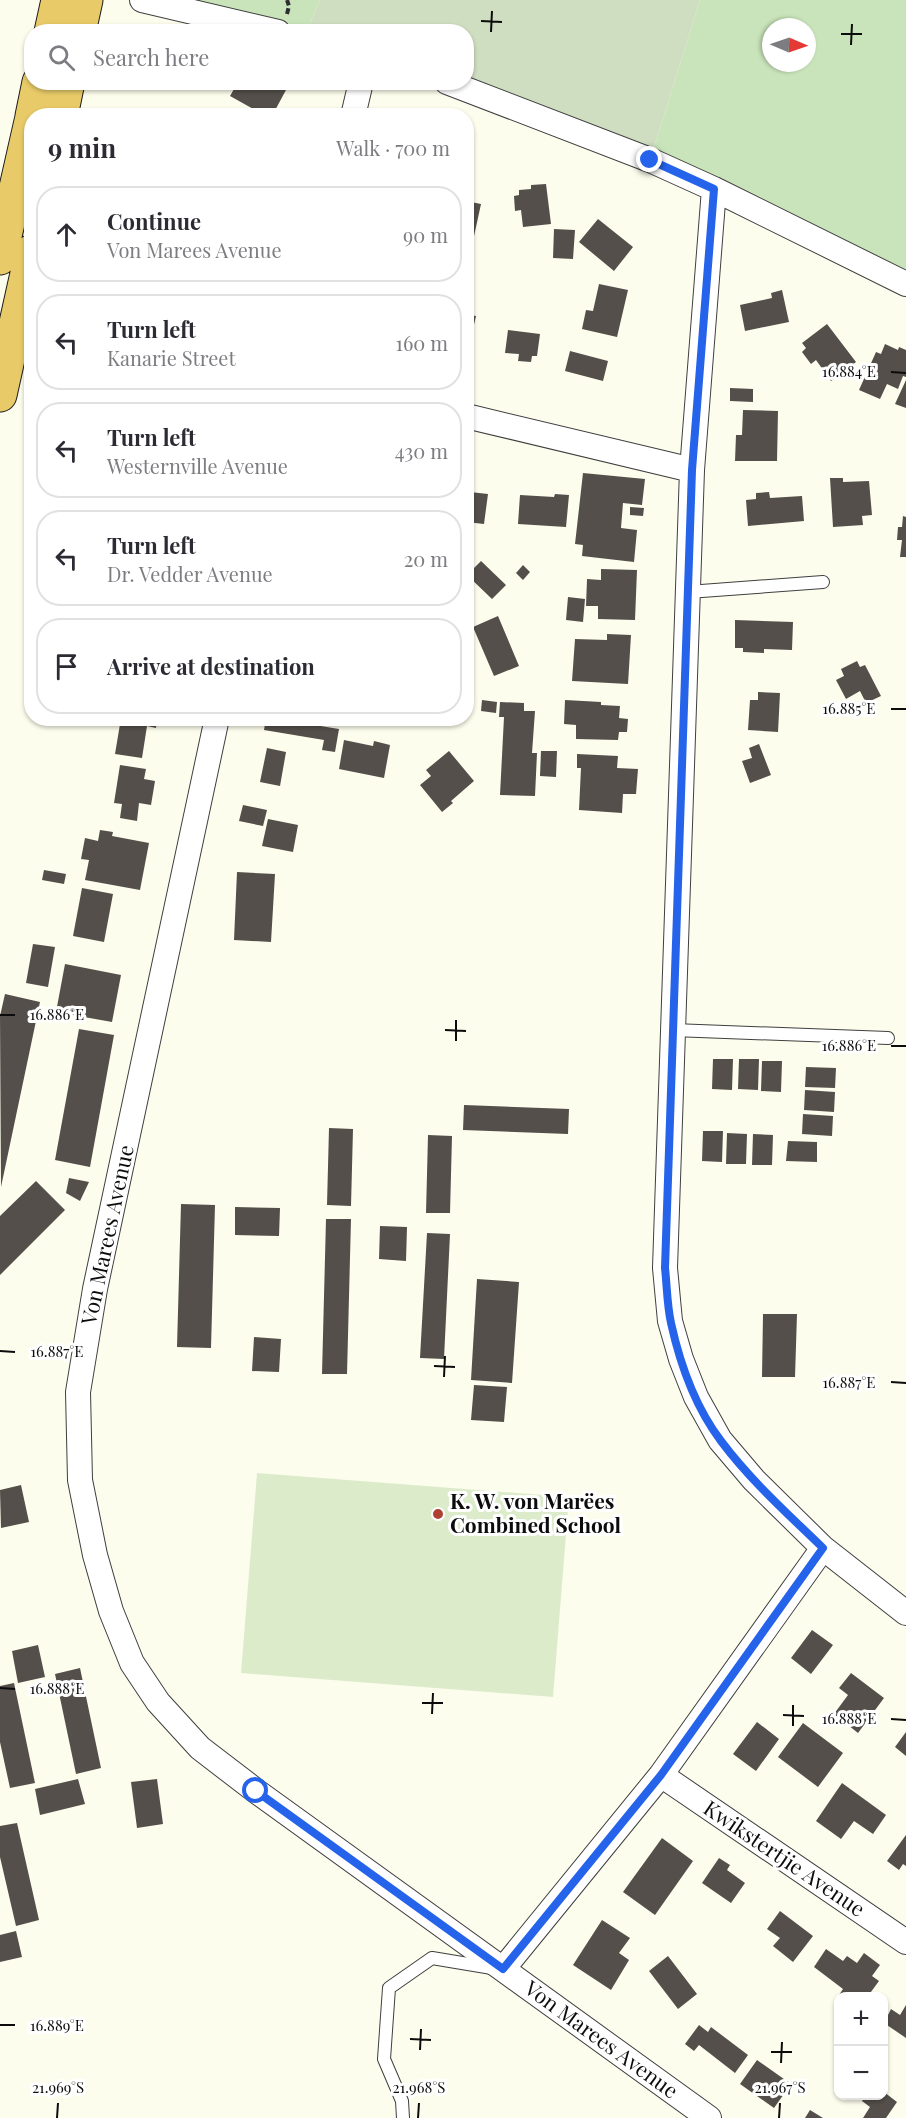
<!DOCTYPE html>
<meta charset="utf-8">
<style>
body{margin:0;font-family:"Playfair Display",serif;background:#f7f7f7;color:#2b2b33}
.controls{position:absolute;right:18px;bottom:18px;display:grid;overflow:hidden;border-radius:12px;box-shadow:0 2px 4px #0004}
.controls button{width:54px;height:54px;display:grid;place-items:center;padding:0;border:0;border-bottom:2px solid #e1e1e2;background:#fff;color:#2b2b33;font:30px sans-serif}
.compass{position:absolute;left:762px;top:18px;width:54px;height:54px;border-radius:50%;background:#fff;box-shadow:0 2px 4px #0004;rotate:92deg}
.stop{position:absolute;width:18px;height:18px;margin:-14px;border:4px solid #2563eb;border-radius:50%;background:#fff}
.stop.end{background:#2563eb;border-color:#fff;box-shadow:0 2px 6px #0008}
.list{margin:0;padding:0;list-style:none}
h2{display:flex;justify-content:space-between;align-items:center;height:78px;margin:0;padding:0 24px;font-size:26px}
h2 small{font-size:20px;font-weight:400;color:#7c7c81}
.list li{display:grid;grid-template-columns:39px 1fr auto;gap:18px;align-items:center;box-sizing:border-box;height:96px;margin:0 12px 12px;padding:0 12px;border:2px solid #e1e1e2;border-radius:24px}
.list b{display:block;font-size:22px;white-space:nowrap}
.list p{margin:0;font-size:20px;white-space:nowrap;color:#7c7c81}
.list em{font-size:20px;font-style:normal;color:#7c7c81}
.icon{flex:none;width:33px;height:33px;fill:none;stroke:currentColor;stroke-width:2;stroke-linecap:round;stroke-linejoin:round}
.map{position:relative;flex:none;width:906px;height:2118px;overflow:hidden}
.search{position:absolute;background:#fff;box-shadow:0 2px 4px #0004;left:24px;top:24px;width:450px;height:66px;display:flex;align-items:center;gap:15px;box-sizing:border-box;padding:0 21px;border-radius:24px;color:#7c7c81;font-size:22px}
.panel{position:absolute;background:#fff;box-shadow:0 2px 4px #0004;left:24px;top:108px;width:450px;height:618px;border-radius:24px}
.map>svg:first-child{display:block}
.green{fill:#c9e4ba;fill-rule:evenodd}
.cemetery{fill:#cfddc1}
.pitch{fill:#dceccb}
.building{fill:#544f4a}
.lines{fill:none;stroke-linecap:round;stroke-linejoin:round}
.service-casing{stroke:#3f3f3f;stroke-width:14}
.minor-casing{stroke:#3f3f3f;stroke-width:26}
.trunk-casing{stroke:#1d1d1d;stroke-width:35}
.path{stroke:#2e2e2e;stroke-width:4;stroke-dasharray:6 3;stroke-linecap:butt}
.service{stroke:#fff;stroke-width:12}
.minor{stroke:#fff;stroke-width:24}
.trunk{stroke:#e8cb68;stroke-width:33}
.route{stroke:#2563eb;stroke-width:8}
.ticks{fill:none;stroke:#0c0c0c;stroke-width:2}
.poi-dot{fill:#af4032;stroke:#fff;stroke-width:2}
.labels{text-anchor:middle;stroke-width:6;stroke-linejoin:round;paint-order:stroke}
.street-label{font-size:21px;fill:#0c0c0c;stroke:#fff}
.poi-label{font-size:21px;font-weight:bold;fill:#0c0c0c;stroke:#fff;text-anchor:start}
.ticks-label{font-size:15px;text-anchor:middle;fill:#0c0c0c;stroke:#fff;stroke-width:6;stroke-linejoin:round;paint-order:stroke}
</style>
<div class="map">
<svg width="906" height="2118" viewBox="0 0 906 2118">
<rect width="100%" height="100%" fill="#fdfded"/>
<path class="green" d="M157,0H320L306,32L278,31Z
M700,0H906V284L650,160ZM771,27H807V63H771Z"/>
<path class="cemetery" d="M320,0H700L650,160L466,82V32H306Z"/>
<path class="pitch" d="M257,1473L569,1497L553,1697L241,1673Z"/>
<path class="building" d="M238,82H272L286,90L272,116H266L230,96Z
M546,184L551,224L523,227L521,210L515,211L514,196L519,195V190L531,189V185Z
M466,201L481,204L471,250L466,249Z
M598,219L633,247L614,271L579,242Z
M554,229L575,230L573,259L553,258Z
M599,284L628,290L617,337L582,329L586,310L593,311Z
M782,290L789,322L745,331L740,305L772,298L771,293Z
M466,314L476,316L467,355H466Z
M827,324L856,362L831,381L816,360L811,364L802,352L806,348L802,343Z
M508,330L540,334L537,356H532L531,362L518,361L519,354L505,353Z
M885,344L898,350L899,347L906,350V377L903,376L898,389L887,384L880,399L859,390L876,352L881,354Z
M570,351L608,361L603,381L565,371Z
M906,380V408L895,404Z
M730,388L753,389V402L730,401Z
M743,410L778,411L777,461H735L736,435H742Z
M583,473L645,479L642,505L623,503L621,528L637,530L634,562L582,556L583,545L575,544Z
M830,478H843V482L869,481L872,515L862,516L863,525L833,527Z
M470,492L488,494L484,524L466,522Z
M769,492L770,498L802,496L804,521L748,526L746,500L756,499V493Z
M555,494L569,495L566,527L518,524L520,495L554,497Z
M630,507L644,508L643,516L630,515Z
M903,516L906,517V557H900L902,540H897L898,527H902Z
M481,561L506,585L492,599L467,575Z
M523,565L530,572L523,580L516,573Z
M601,569L637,570L635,620L598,619V606H586L587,579L601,580Z
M568,597L585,599L583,622L566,620Z
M498,616L519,666L494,676L473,627Z
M735,620L793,622L792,650L764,649V653L743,652V648H735Z
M607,634L631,635L628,684L572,681L575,639L607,640Z
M857,661L860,667L865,665L881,696L866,703L860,691L846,699L836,680L844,676L841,669Z
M758,692L780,693L778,732L748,730L750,700H758Z
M482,700L497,702L496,713L481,711Z
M565,700L601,702V705L620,706L619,718L628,719L627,732H619L618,740L576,739V725L564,724Z
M500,702L524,703V711H535L532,753H537L535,796L500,795L504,717H499Z
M116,718H157L156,728L147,726L142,758L115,754L120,724H115Z
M266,718H303L302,723L339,729L335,752L322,750L324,740L264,730Z
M313,718H340L338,726Z
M344,740L373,746L374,741L390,745L384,778L339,769Z
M759,744L771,775L750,783L742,761L752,758L749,748Z
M267,748L286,752L280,786L260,782Z
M449,751L474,781L451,801L453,803L442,812L420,785L431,776L426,770Z
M541,751H557L556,777L540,776Z
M577,754L618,756L617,768L638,769L636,794H623L622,813L579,810L581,768H577Z
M120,765L146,769L144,779L155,781L151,805L139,803L137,821L120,818L122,804L114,803Z
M243,805L267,810L263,826L239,821Z
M268,819L298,825L293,852L262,846Z
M100,830L113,832L112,836L149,843L140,890L85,880L89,860L81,859L85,838L98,841Z
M44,870L66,874L64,884L42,880Z
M237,872L275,874L271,942L234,940Z
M82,888L113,894L104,942L73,936Z
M33,944L55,947L48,987L26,983Z
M65,964L121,975L112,1022L56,1012Z
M5,994L40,1002L1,1187L0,1016Z
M79,1029L114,1035L90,1167L55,1160Z
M713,1059H733L732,1090L712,1089Z
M739,1059H759L758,1090L738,1089Z
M762,1061H782L781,1092L761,1091Z
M806,1067L836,1068L835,1088L805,1087Z
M805,1090L835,1092L834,1112L804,1110Z
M464,1105L569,1109L568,1134L463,1130Z
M803,1114L833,1116L832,1136L802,1134Z
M329,1128L353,1129L351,1206L327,1205Z
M703,1131H723L722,1162L702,1161Z
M727,1133L747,1134L746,1164H726Z
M753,1134L773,1135L772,1165H752Z
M428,1135L452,1136L450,1213H426Z
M788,1141L817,1142V1162L786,1161Z
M69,1178L89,1182L80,1201L66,1193Z
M36,1181L65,1210L0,1275V1216Z
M181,1204L215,1205L211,1348L177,1347Z
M235,1207L280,1208L279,1236L235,1235Z
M326,1219H351L347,1374H322Z
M380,1226L407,1227L406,1261L379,1259Z
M427,1233L450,1234L444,1359L420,1358Z
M477,1279L519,1282L512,1383L471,1380Z
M763,1314H797L795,1377H762Z
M254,1337L281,1339L279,1372L252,1371Z
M474,1385L507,1387L504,1422L471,1420Z
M21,1485L29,1522L1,1528L0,1490Z
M812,1630L833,1645L811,1674L791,1658Z
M38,1645L45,1677L18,1683L12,1651Z
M80,1668L101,1768L76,1774L55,1674Z
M851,1673L884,1698L858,1733L834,1714L848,1695L839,1688Z
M14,1683L35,1783L10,1788L0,1742V1686Z
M757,1722L779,1739L756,1771L733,1754Z
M803,1723L843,1753L818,1787L778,1757Z
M906,1732V1756L895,1747Z
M78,1779L85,1804L40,1815L35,1789Z
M157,1779L163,1824L137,1828L131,1782Z
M842,1783L886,1815L873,1834L854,1821L841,1839L816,1821Z
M17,1823L39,1920L16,1926L0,1857V1826Z
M906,1835V1866L903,1864L899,1870L887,1861Z
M662,1838L693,1861L655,1915L623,1892Z
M719,1858L730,1865L727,1870L745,1883L731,1903L702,1883Z
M780,1911L813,1936L793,1962L773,1946L780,1938L767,1929Z
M602,1920L630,1938L619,1953L629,1960L611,1990L573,1965Z
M16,1931L22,1957L0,1962V1935Z
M826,1949L843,1961L847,1956L857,1963L864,1953L880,1965L872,1976L879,1981L868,1996H841L839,1995L843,1989L814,1967Z
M668,1956L697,1994L678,2009L649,1971Z
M906,2005V2038L884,2023L891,2009L900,2015Z
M699,2025L708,2032L711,2027L748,2055L735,2073L699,2045L694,2051L685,2044Z
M757,2060L791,2084L774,2108L740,2084Z
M884,2092L897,2102L886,2118H863L870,2107L862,2101L865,2096H884Z
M810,2110L823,2118H805Z"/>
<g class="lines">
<defs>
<path id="service" d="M688,592L823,582
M673,1030L888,1038
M403,2118L402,2101L384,2059L389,1988L432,1958L492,1968"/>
<path id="minor" d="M142,0L278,32
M447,82L650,160L714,189L906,284
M353,116L361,82
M714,189L692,470L665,1268L670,1321L681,1359L696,1397L720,1440L754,1480L823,1548L906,1613
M466,416L692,470
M217,718L95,1289L78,1392L80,1480L95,1555L111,1611L132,1663L158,1702L200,1748L256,1791L709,2118
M661,1775L906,1942
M503,1969L661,1775L823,1548"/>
<path id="trunk" d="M51,32L58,0
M79,32L86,0
M32,116L39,82
M61,116L68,82
M0,258L32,117
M0,395L32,251"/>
</defs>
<use href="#service" class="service-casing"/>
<use href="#minor" class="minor-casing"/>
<use href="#trunk" class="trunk-casing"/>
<path class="path" d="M287,14L289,6L287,0"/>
<use href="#service" class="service"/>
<use href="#minor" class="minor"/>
<use href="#trunk" class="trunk"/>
</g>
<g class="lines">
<path class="route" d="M256,1791L503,1969L661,1775L823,1548C788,1514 751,1481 721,1441C696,1408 680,1364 671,1323C667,1305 667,1286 665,1268L692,470L714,189L650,160"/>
</g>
<path class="ticks" d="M481,21L502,22M491,32L492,11M841,34H862M851,45L852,24M891,372L906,373M891,709H906M0,1015H15M445,1030L466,1031M456,1041V1020M891,1046H906M0,1351L15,1352M434,1366L455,1367M444,1377L445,1356M891,1382L906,1383M0,1688L15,1689M422,1703H443M432,1714L433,1693M783,1715L804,1716M891,1719L906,1720M793,1726V1705M0,2025H15M410,2039L431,2040M420,2050L421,2029M771,2052H792M781,2063L782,2042M57,2118L58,2103M418,2118L419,2103M779,2118L780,2103"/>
<circle class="poi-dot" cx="438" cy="1514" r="6"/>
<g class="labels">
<g class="street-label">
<text transform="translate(108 1235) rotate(-78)" y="7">Von Marees Avenue</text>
<text transform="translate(784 1859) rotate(34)" y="7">Kwikstertjie Avenue</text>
<text transform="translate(601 2040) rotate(36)" y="7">Von Marees Avenue</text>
</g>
<g class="poi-label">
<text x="450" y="1509">K. W. von Marëes<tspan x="450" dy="24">Combined School</tspan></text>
</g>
</g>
<g class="ticks-label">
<text x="849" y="377">16.884°E</text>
<text x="849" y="714">16.885°E</text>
<text x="57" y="1020">16.886°E</text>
<text x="849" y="1051">16.886°E</text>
<text x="57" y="1357">16.887°E</text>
<text x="849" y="1388">16.887°E</text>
<text x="57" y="1694">16.888°E</text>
<text x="849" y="1724">16.888°E</text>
<text x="57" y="2031">16.889°E</text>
<text x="58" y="2093">21.969°S</text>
<text x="419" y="2093">21.968°S</text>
<text x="780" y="2093">21.967°S</text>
</g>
</svg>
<div class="controls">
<button>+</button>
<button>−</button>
</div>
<svg class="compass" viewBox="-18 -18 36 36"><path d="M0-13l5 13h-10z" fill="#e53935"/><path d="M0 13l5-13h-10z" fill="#7c7c81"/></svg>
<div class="stop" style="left:256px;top:1791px"></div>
<div class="stop end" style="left:650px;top:160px"></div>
<div class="search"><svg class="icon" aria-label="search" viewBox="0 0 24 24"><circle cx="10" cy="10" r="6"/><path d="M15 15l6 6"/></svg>Search here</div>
<section class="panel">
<h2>9 min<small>Walk · 700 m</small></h2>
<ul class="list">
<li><svg class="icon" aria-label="ahead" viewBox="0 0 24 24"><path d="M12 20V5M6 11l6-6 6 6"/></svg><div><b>Continue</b><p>Von Marees Avenue</p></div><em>90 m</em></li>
<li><svg class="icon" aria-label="left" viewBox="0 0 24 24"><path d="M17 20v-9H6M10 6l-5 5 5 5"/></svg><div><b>Turn left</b><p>Kanarie Street</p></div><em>160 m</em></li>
<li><svg class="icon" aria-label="left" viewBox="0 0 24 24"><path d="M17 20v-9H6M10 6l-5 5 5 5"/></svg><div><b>Turn left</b><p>Westernville Avenue</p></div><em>430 m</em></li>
<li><svg class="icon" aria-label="left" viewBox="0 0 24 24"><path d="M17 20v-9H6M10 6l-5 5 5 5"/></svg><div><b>Turn left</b><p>Dr. Vedder Avenue</p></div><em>20 m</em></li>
<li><svg class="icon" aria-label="arrive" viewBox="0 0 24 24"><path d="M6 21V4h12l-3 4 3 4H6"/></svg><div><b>Arrive at destination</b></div></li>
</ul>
</section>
</div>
